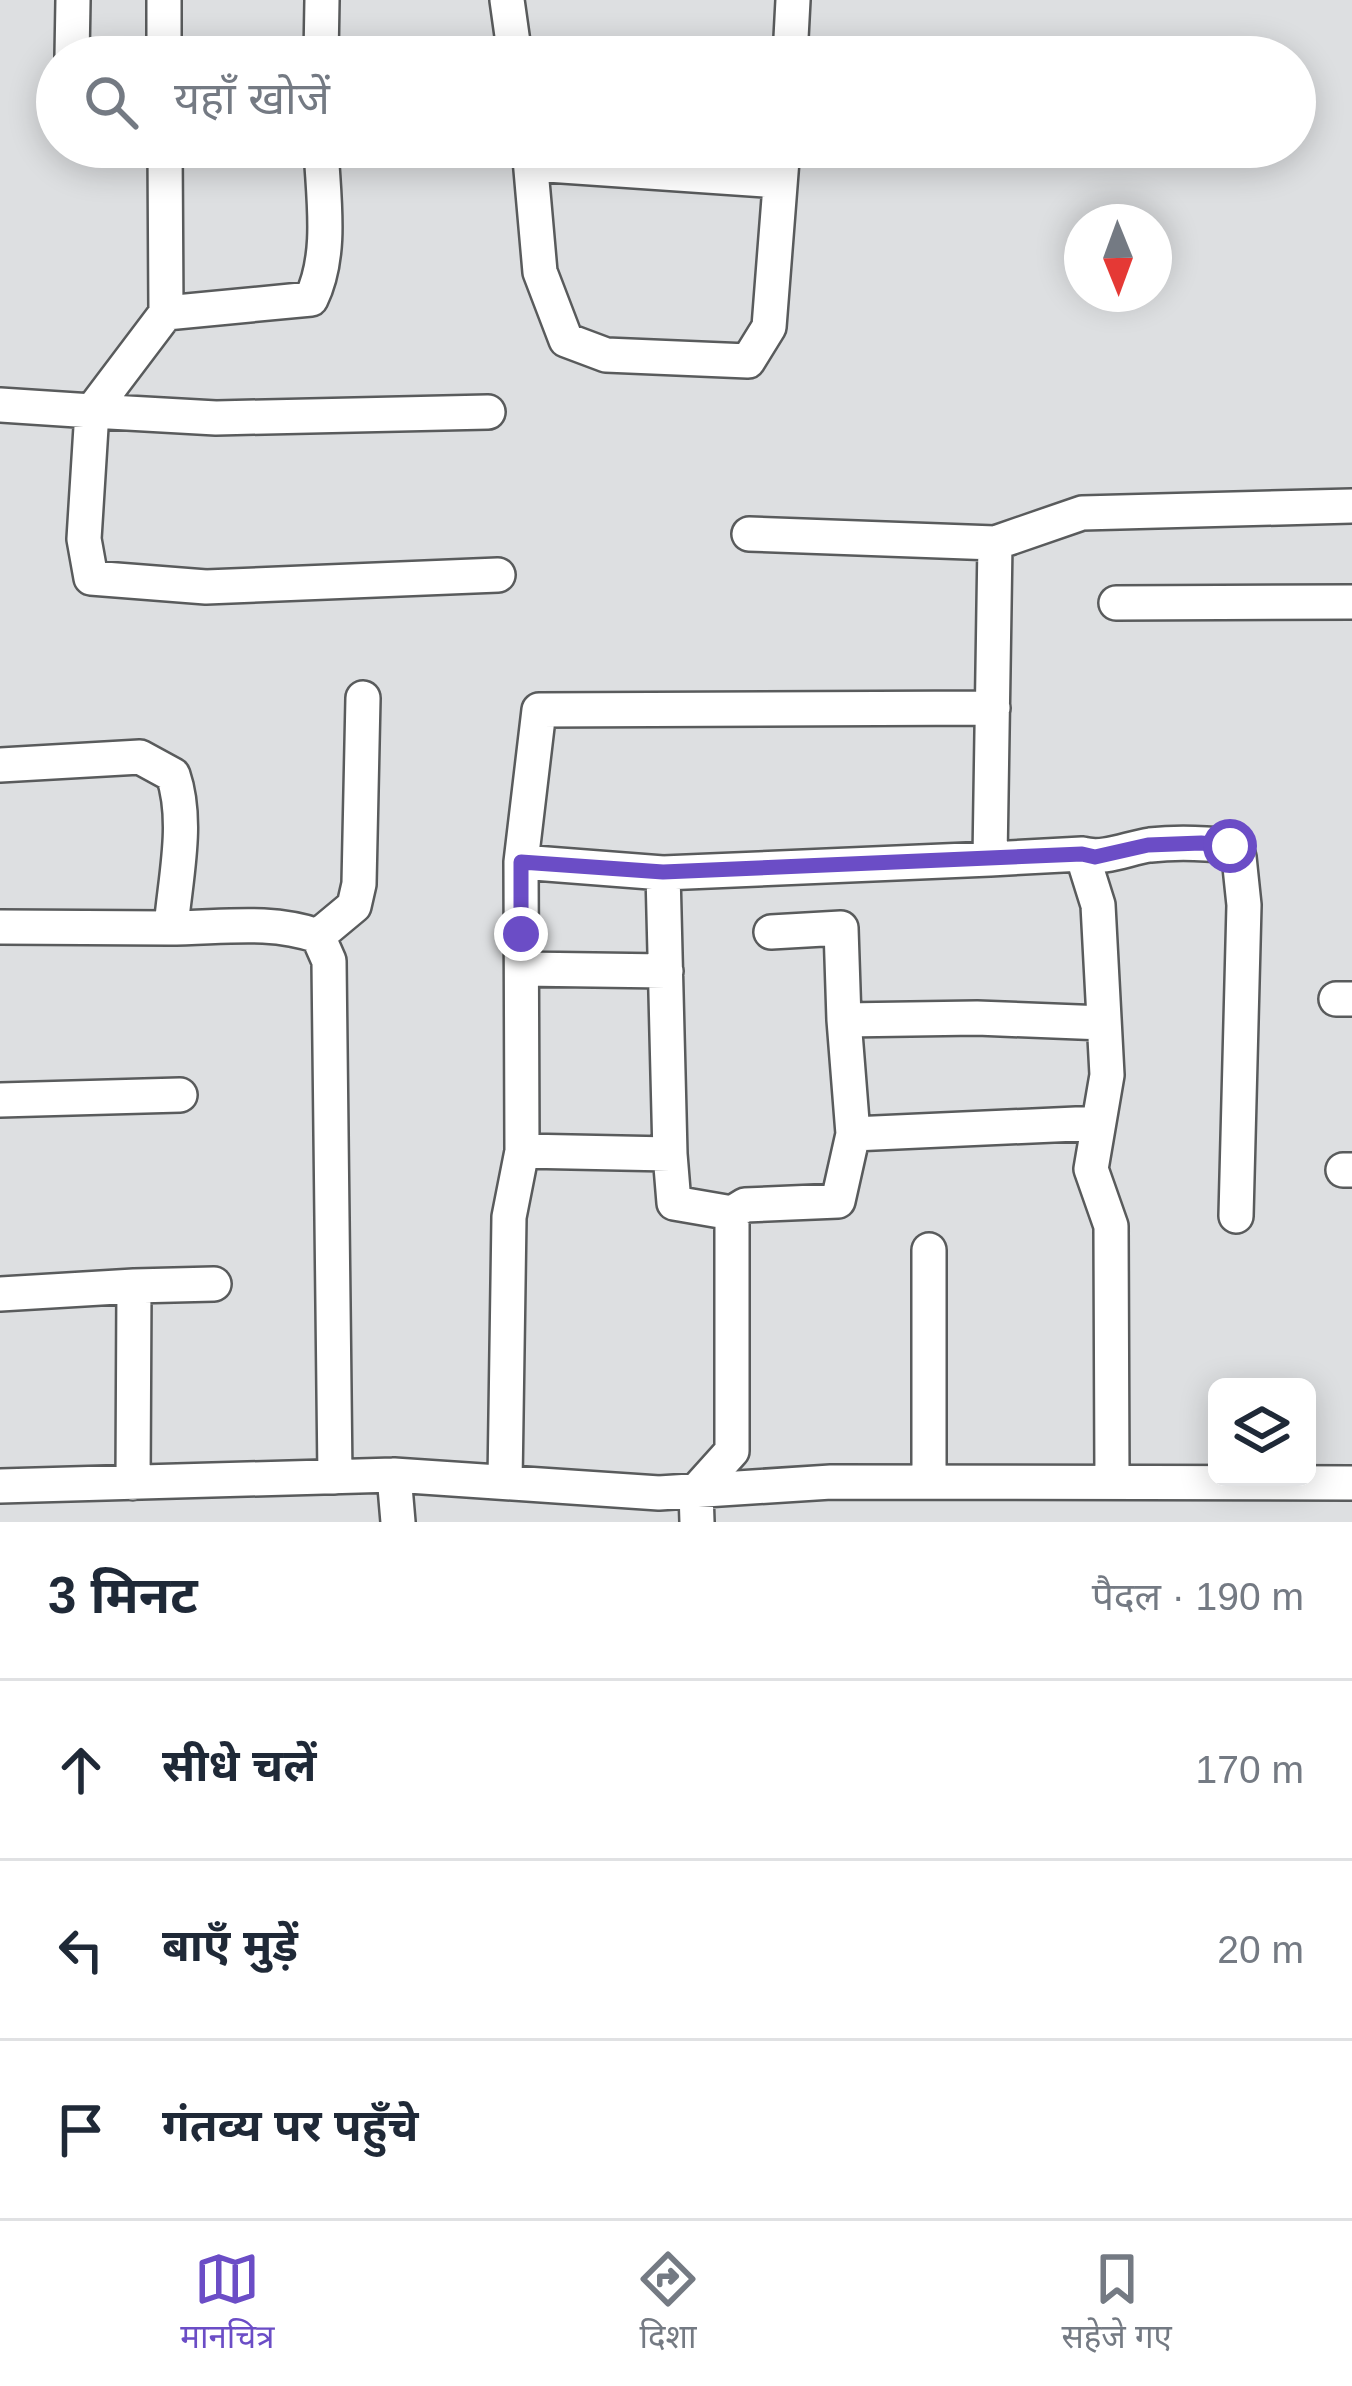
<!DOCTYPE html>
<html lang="hi">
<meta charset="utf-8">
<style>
body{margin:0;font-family:Helvetica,"Noto Sans Devanagari",sans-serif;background:#f6f6f7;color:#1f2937}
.controls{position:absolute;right:36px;bottom:36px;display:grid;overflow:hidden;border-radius:18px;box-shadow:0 6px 30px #0003}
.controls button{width:108px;height:108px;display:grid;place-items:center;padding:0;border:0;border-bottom:3px solid #e0e1e3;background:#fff;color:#1f2937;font:60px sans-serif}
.compass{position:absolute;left:1064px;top:204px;width:108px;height:108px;border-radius:50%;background:#fff;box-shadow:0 6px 30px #0003;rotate:179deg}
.stop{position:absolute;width:36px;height:36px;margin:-27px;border:9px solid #6b4dc6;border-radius:50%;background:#fff}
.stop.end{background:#6b4dc6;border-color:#fff;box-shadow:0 3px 12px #0008}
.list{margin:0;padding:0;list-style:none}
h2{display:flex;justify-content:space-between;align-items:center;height:156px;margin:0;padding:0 48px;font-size:51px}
h2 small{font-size:39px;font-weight:400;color:#747a83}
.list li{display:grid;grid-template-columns:78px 1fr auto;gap:36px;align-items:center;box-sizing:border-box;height:180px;padding:0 48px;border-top:3px solid #e0e1e3}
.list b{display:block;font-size:45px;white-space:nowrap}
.list em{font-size:39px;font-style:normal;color:#747a83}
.icon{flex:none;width:66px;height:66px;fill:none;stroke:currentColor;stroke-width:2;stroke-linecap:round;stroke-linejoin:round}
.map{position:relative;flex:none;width:1352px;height:1522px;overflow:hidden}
.search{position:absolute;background:#fff;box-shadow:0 6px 30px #0003;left:36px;right:36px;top:36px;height:132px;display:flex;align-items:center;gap:30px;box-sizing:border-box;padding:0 42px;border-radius:66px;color:#747a83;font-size:45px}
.sheet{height:696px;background:#fff}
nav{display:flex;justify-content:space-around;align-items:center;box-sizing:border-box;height:168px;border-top:3px solid #e0e1e3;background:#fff;font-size:33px;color:#747a83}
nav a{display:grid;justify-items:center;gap:6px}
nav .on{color:#6b4dc6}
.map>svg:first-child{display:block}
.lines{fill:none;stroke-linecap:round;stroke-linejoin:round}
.minor-casing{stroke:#595b5c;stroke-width:38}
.minor{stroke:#fff;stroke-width:33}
.route{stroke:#6b4dc6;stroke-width:15}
</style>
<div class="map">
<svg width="1352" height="1522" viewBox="0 0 1352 1522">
<rect width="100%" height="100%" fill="#dddfe1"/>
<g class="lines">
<defs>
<path id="minor" d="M164,0V57
M507,0L515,57
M72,57L73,0
M321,57L322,0
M790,57L793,0
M165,147L166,313
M529,147L540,272L566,340L606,355L748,361L769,327L783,147
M533,164L780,181
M0,405L92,411L166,313L311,299C333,254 323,196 321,147
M488,412L216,418L92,411L84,539L91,578L206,587L498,575
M749,534L995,543
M1116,603L1352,602
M993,708L539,710L521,862L522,1151L670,1154L663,873L990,859L995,543L1082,513L1352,506
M0,765L140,757L173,775C189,822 175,879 171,928
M1082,854L1098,905L1107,1075L1091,1169L1111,1226L1112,1481
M990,859L1082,854C1105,860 1128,848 1150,845C1177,842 1203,843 1230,846L1239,857L1244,905L1236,1216
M521,862L663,873
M0,927C56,927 113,928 169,928C221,928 268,919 318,936L329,961L335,1477
M771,932L841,928L844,1020
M318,936L354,906L359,884L363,698
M522,969L666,971
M1336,999H1352
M0,1100L180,1095
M1098,1123L853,1134L844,1020L977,1018L1104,1023
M670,1154L674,1203L732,1213L745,1205L838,1201L853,1134
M1343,1170H1352
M134,1286L214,1284
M0,1294L134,1286L133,1483
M394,1475L398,1522
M929,1481V1250
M505,1482L509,1217L522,1151
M0,1486L394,1475L659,1493L831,1482L1352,1483
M697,1522L696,1491L732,1451V1213"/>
</defs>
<use href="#minor" class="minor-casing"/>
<use href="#minor" class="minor"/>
</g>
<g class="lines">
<path class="route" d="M521,934V862L663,872L1082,854L1095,857L1148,845L1201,843L1230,846"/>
</g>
</svg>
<div class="controls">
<button><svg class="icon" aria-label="layers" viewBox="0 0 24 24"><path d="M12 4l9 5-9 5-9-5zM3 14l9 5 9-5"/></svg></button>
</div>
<svg class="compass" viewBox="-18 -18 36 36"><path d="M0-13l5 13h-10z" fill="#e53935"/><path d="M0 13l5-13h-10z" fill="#747a83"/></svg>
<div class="stop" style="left:1230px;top:846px"></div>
<div class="stop end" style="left:521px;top:934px"></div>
<div class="search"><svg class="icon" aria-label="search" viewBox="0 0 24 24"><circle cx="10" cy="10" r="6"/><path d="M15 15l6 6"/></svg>यहाँ खोजें</div>
</div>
<section class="sheet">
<h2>3 मिनट<small>पैदल · 190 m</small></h2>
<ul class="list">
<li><svg class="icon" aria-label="ahead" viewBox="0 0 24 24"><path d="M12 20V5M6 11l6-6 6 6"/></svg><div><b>सीधे चलें</b></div><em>170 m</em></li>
<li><svg class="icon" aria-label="left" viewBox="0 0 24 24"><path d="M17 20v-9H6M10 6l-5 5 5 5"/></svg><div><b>बाएँ मुड़ें</b></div><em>20 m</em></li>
<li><svg class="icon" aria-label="arrive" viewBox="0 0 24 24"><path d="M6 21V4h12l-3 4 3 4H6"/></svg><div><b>गंतव्य पर पहुँचे</b></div></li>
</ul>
</section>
<nav>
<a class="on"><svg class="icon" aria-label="map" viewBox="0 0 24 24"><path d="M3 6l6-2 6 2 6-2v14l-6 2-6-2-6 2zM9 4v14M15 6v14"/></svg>मानचित्र</a>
<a><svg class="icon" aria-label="directions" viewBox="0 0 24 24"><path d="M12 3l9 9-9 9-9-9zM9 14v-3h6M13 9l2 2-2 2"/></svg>दिशा</a>
<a><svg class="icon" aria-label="saved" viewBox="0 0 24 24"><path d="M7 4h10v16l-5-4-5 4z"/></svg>सहेजे गए</a>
</nav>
